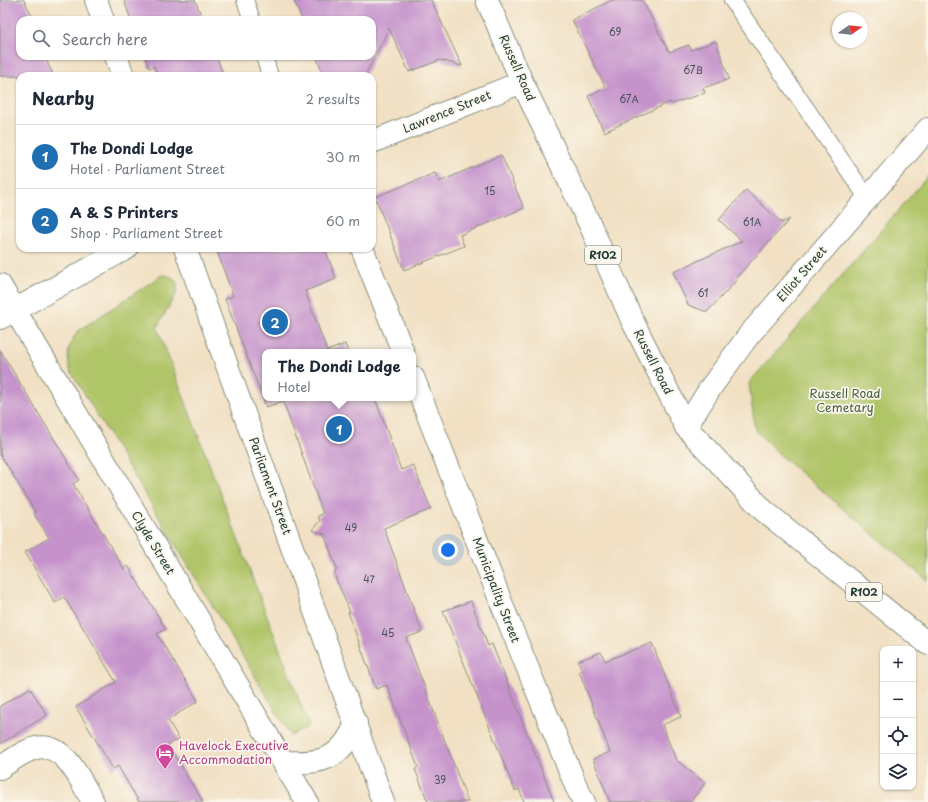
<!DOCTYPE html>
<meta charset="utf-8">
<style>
body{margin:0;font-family:"Playpen Sans",sans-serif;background:#f6f6f7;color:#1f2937}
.controls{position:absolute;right:12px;bottom:12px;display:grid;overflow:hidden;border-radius:8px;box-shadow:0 1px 3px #0004}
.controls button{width:36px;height:36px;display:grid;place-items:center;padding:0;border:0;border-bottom:1px solid #e0e1e3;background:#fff;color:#1f2937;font:20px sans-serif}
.compass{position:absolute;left:832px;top:12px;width:36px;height:36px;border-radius:50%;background:#fff;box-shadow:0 1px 3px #0004;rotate:76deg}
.you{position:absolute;left:448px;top:550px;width:14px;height:14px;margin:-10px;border:3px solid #fff;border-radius:50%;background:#1a73e8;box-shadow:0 0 0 6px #1a73e833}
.badge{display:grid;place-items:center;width:26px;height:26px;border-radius:50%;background:#1f6fb2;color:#fff;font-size:13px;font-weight:700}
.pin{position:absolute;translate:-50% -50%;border:2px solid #fff;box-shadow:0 1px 4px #0006}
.popup{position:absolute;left:262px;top:349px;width:154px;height:52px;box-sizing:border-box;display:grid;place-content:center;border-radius:8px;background:#fff;filter:drop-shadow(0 1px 3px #0005);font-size:13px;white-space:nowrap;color:#747a83}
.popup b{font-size:15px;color:#1f2937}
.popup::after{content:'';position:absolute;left:50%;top:100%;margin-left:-8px;border:8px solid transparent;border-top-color:#fff}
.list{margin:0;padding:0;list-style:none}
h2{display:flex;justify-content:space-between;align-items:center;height:52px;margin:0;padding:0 16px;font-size:17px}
h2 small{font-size:13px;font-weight:400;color:#747a83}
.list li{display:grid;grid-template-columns:26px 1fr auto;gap:12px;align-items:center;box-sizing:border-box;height:64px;padding:0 16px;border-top:1px solid #e0e1e3}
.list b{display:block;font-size:15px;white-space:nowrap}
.list p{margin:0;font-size:13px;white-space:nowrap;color:#747a83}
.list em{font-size:13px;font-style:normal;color:#747a83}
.icon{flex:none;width:22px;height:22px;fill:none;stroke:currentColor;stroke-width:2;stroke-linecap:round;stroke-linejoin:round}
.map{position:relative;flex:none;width:928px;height:802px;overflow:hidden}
.search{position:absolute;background:#fff;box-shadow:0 1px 3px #0004;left:16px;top:16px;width:360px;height:44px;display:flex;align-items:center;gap:10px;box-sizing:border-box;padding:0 14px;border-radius:12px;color:#747a83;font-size:15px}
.panel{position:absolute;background:#fff;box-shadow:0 1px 3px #0004;left:16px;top:72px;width:360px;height:180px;border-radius:12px}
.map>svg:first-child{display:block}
.green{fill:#b0c467;stroke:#68804e}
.building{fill:#c592cb}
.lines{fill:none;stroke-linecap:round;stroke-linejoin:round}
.service-casing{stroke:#888e7c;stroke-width:18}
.minor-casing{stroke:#888e7c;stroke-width:24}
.primary-casing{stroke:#888e7c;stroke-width:24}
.service{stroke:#fff;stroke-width:16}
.minor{stroke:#fff;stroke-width:22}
.primary{stroke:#fff;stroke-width:22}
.labels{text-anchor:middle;stroke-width:3.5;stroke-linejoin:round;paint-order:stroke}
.number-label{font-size:10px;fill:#48525a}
.shield{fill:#fbf7ec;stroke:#61756b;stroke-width:1}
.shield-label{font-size:11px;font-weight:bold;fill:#1f3d34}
.street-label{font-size:12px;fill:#1f3d34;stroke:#fbf7ec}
.park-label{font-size:12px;fill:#435f41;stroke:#fbf7ec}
.hotel-label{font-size:12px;fill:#b23c85;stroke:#fbf7ec;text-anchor:start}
</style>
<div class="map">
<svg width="928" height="802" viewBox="0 0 928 802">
<rect width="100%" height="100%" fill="#fbf7ec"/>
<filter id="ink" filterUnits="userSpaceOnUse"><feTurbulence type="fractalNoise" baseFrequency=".025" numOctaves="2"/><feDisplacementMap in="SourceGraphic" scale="8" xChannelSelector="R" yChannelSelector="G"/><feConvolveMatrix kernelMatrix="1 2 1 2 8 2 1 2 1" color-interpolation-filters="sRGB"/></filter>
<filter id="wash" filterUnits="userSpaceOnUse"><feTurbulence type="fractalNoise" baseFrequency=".012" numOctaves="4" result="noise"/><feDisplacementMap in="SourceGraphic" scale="16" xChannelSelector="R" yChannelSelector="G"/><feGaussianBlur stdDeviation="0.9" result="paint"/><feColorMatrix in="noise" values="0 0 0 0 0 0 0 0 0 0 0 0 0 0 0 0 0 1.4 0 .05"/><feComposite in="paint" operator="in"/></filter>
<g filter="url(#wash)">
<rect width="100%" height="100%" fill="#f1e0c3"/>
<path class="green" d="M928,176V581L782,457L755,430L749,383Z
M162,275C175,275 180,283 176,294L157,327L309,726L291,736L70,370C66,353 68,345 78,331Z"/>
<g id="blocks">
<path class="building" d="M0,0H24L34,20H20V56H44L54,76H0Z
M124,0H195L203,20H131Z
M294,0H431L462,66L440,60L409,72L389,28L365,76H324L316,56H372V20H302Z
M612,0H642L669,52L689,45L691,50L716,41L729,79L703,88L705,93L671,104L670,102L604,132L588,96L606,88L572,20Z
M145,56H216L224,76H158L154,66L149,68Z
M501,155L524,208L460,235L464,246L404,270L375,197L435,173L439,182Z
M746,190L782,223L790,219L736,278L737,280L707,312L688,305L673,272L742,241L719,220Z
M216,248H325L336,279L305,291L327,351L345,344L348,352H265V398H375L401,470L413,465L431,509L384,528L422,632L406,638L468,802H428L415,769L418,767L387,685L376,689L348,612H350L334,574L337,569L324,534L312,530L320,521L318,516L323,514L283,401L266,407L225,299L233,296Z
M0,350L79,480L73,484L124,569L128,566L166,629L157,634L198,701L168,720L179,739L168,745L203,802H139L118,766L113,769L76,707L116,682L64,597L55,603L25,552L49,538L34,514L36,513L0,454Z
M471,601L488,646L492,644L554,802H524L519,789L515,791L443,611Z
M652,643L681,717L662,725L676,760L705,783L690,802H610L593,759L610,752L579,671L582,670L578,661L601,652L605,661Z
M30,688L47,715L0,744V706Z"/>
</g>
</g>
<g filter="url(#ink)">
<use href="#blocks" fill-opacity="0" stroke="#888e7c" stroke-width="1"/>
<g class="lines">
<defs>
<path id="service" d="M245,0L252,20
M732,0L868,199
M264,56L270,76"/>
<path id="minor" d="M96,0L103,20
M116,56L123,76
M372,142L522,82
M185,248L383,802
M362,248L403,352
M0,285L307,802
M0,318L127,248
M413,377L510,625L576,786L584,802
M686,427L711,387L749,335L928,129
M283,762C320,764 341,761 356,723
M0,768C11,761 23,751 36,748C65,741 81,782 93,802"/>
<path id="primary" d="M487,0L522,82L592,229L632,320L686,427L763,510L928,644"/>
</defs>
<use href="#service" class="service-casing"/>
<use href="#minor" class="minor-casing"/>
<use href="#primary" class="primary-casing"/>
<use href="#service" class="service"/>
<use href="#minor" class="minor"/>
<use href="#primary" class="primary"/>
</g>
</g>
<defs>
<symbol id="hotel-pin" viewBox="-11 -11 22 30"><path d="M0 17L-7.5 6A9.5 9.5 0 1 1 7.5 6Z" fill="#d1479c" stroke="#fbf7ec"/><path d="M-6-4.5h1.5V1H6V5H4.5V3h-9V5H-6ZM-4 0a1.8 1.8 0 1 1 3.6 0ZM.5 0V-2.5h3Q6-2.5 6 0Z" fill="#fff"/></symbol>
</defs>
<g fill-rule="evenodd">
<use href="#hotel-pin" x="154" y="742" width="22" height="30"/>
</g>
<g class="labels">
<g class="number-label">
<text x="615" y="36">69</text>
<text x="693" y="74">67B</text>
<text x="629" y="103">67A</text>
<text x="490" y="195">15</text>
<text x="752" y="226">61A</text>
<text x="703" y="297">61</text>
<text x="351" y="532">49</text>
<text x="369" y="583">47</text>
<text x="388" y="637">45</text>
<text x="440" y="784">39</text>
</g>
<g class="shield">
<rect x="585" y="246" width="36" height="18" rx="3"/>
<rect x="846" y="583" width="36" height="18" rx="3"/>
</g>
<g class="shield-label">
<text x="603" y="259">R102</text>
<text x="864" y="596">R102</text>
</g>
<g class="street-label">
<text transform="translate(517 68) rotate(66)" y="4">Russell Road</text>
<text transform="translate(447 112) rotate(-22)" y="4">Lawrence Street</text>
<text transform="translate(802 274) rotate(-49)" y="4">Elliot Street</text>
<text transform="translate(653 362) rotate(63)" y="4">Russell Road</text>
<text transform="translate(270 486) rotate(70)" y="4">Parliament Street</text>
<text transform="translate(153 543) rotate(59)" y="4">Clyde Street</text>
<text transform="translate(496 590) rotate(69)" y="4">Municipality Street</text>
</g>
<g class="park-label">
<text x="845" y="398">Russell Road<tspan x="845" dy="14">Cemetary</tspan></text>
</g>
<g class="hotel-label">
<text x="179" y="750">Havelock Executive<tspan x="179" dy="14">Accommodation</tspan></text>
</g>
</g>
</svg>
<div class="controls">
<button>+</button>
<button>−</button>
<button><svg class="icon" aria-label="locate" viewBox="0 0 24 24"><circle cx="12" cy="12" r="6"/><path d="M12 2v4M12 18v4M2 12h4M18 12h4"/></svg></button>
<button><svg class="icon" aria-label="layers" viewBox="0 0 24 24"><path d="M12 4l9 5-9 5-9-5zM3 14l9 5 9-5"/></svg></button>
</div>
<svg class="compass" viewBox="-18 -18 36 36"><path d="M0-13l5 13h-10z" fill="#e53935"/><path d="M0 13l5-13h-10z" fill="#747a83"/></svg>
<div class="you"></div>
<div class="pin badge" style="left:339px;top:429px">1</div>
<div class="popup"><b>The Dondi Lodge</b>Hotel</div>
<div class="pin badge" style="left:275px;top:322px">2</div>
<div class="search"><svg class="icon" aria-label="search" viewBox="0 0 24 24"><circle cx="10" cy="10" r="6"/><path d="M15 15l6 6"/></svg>Search here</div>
<section class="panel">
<h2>Nearby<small>2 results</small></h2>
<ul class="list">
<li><span class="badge">1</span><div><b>The Dondi Lodge</b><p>Hotel · Parliament Street</p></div><em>30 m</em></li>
<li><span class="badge">2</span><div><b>A &amp; S Printers</b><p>Shop · Parliament Street</p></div><em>60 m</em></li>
</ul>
</section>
</div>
